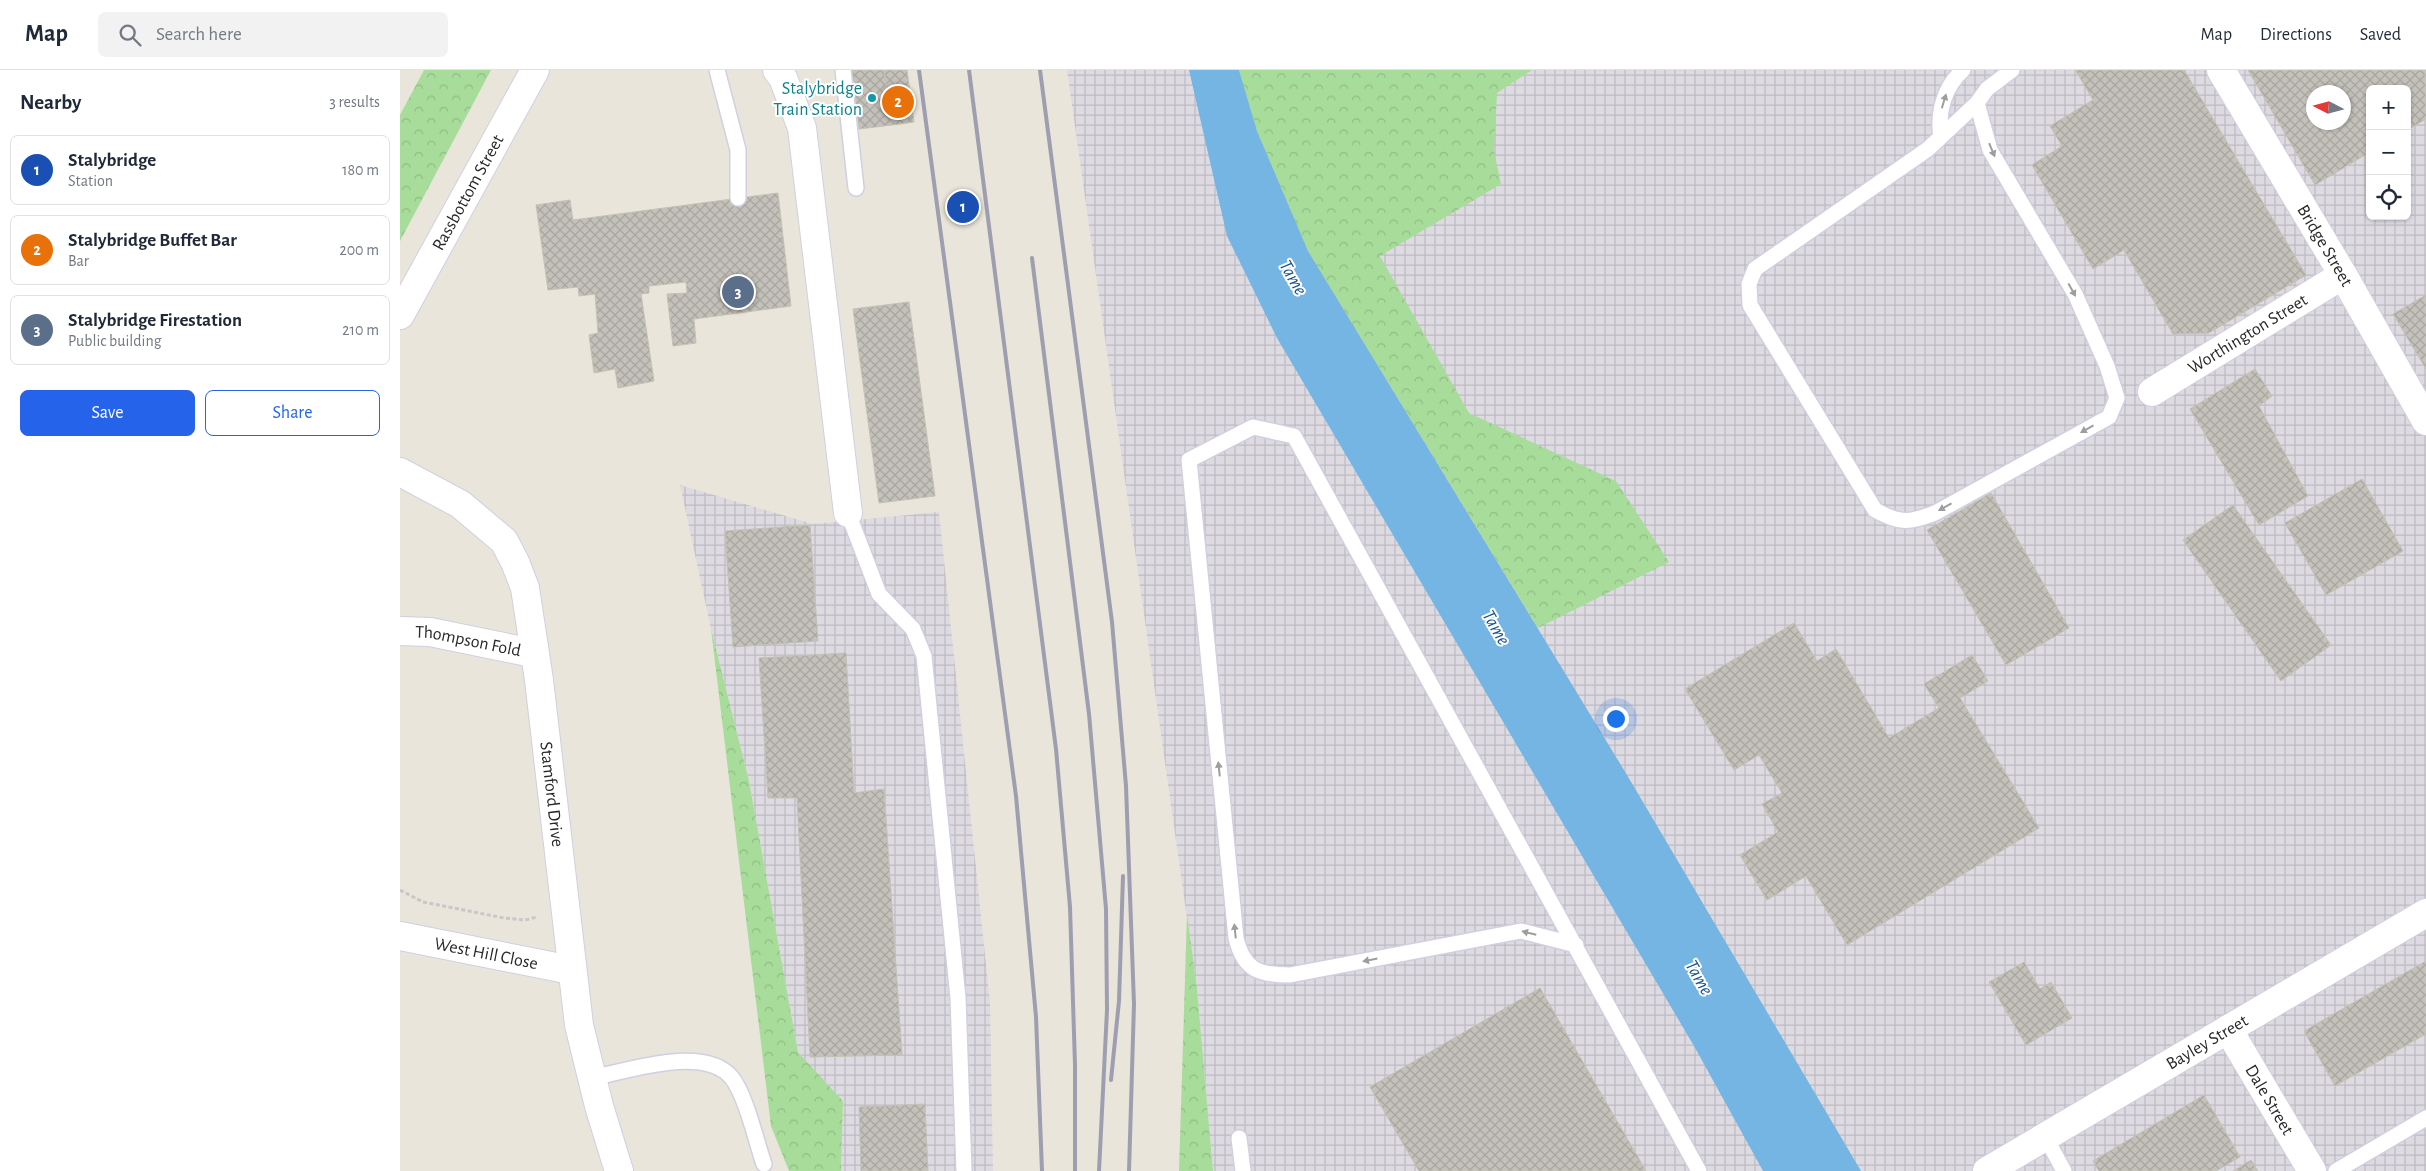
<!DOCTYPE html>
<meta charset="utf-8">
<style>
body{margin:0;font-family:"Alegreya Sans",sans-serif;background:#f2f2f3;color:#1f2937}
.controls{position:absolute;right:15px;top:15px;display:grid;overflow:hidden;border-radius:8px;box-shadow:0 1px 4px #0004}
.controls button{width:45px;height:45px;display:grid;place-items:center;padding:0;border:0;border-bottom:1px solid #e0e1e3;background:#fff;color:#1f2937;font:25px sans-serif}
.compass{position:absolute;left:1906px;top:15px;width:45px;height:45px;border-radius:50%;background:#fff;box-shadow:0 1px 4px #0004;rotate:276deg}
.you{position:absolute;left:1215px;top:648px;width:18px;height:18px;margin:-12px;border:4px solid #fff;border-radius:50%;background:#1a73e8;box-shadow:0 0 0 8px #1a73e833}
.badge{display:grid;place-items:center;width:32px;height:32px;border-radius:50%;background:#2563eb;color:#fff;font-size:16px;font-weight:700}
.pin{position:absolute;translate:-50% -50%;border:2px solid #fff;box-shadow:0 1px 5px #0006}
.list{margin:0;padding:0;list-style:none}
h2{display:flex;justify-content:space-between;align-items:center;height:65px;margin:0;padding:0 20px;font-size:21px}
h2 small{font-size:16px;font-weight:400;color:#747a83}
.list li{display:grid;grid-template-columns:32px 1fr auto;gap:15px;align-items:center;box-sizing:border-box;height:70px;margin:0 10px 10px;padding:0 10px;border:1px solid #e0e1e3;border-radius:8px}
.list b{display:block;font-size:19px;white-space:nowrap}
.list p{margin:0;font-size:16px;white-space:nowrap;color:#747a83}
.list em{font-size:16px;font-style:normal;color:#747a83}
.actions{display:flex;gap:10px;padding:15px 20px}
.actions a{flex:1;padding:11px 0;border:1px solid #2563eb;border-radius:8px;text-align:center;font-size:18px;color:#2563eb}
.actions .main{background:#2563eb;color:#fff}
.icon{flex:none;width:28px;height:28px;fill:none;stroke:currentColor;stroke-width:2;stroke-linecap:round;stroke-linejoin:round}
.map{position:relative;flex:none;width:2026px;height:1101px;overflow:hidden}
header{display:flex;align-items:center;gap:30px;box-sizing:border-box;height:70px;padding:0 25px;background:#fff;border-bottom:1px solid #e0e1e3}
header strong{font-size:24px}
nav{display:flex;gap:28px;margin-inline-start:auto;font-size:18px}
.search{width:350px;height:45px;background:#f2f2f3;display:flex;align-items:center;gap:12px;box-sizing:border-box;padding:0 18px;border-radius:8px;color:#747a83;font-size:19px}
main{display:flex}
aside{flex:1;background:#fff}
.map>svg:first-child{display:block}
.industrial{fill:url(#industrial-grid);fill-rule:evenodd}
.forest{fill:url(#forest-crowns)}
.water{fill:#74b5e4}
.building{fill:url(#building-cross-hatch);stroke:#c4c1b4;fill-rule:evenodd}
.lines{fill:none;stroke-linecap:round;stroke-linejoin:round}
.lane-casing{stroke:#d0d0e0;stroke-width:18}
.street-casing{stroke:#d0d0e0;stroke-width:30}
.secondary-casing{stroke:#d0d0e0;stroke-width:30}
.path{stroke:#c7c7c7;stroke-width:3;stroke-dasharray:4 2.5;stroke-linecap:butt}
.lane{stroke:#fff;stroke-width:15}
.street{stroke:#fff;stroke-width:28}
.secondary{stroke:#fff;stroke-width:28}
.rail{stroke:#9e9eb1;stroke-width:4}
.oneway{fill:#9e9e9e}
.culture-dot{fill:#0f9aa8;stroke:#fff;stroke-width:2}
.labels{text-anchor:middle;stroke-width:4;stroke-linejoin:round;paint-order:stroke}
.culture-label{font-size:18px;fill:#0d838f;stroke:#fff;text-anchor:end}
.street-label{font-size:18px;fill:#282828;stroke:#fff}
.water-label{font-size:19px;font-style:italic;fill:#18528c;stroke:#fff}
</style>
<header>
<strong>Map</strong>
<div class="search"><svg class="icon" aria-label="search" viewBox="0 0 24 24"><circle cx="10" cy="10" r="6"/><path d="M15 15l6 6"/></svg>Search here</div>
<nav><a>Map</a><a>Directions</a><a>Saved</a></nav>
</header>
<main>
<aside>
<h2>Nearby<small>3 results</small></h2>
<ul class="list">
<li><span class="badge" style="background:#1a4fb4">1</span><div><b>Stalybridge</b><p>Station</p></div><em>180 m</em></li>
<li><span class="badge" style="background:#e8710a">2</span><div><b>Stalybridge Buffet Bar</b><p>Bar</p></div><em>200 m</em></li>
<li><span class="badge" style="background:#5c6f8a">3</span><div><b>Stalybridge Firestation</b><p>Public building</p></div><em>210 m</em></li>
</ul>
<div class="actions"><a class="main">Save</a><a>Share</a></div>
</aside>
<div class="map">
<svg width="2026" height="1101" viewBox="0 0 2026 1101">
<defs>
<pattern id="industrial-grid" width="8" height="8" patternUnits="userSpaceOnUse" patternTransform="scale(1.25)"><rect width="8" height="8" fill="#dedae2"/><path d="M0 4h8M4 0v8" fill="none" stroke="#bebbc2"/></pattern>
<pattern id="forest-crowns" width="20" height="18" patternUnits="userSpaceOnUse" patternTransform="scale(1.25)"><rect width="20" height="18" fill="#a7dc9a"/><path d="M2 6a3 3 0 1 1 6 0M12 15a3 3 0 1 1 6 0" fill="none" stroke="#90bd85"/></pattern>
<pattern id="building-cross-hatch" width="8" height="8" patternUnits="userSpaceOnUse" patternTransform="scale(1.25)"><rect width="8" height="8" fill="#c4c1ba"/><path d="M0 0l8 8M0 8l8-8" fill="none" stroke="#a8a6a0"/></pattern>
</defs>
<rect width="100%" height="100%" fill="#e9e5da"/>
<path class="industrial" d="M667,0H2026V1101H813L797,919ZM1970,19H2007V146H1970ZM1914,22H1944V52H1914Z
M280,415L413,454L539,442L590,933L593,1101H441L443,1031L398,982L349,711L311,559Z"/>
<path class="forest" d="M24,0H91L0,171V45Z
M839,0H1132L1097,23L1094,81L1101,114L980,186L1069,343L1216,411L1269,492L1138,558L908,181L857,61Z
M311,559L349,711L398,982L443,1031L441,1101H389L371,1056Z
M787,844L797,919L813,1101H779Z"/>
<path class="water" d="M789,0H839L857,61L908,181L1227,705L1461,1101H1363L1294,976L877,268L827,166Z"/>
<path class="building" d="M452,0H484L492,55L459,59Z
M484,0H507L514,52L492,55Z
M1678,0H1784L1906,205L1809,263L1773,264L1724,180L1693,199L1632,95L1662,76L1650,56L1693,30L1676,1Z
M1848,0H2025L2026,49L2007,60V19H1970V82L1915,115ZM1914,22H1944V52H1914Z
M378,123L391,236L294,249L296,273L273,276L267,224L287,223L286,212L249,216V223L241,224L254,311L218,318L215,299L194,303L189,265L198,263L195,224L179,226L178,217L148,220L136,135L170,130L173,150Z
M2026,225V299L1993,244Z
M509,232L535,426L479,433L453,239Z
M1855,299L1872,326L1859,336L1908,426L1859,455L1790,339Z
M1962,409L2003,481L1926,525L1885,453Z
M1591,423L1669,558L1606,595L1527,460Z
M1833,435L1931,575L1881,611L1783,470Z
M410,455L418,571L333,577L325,461Z
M1394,553L1417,591L1436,579L1489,668L1539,638L1524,614L1572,585L1588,611L1560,628L1639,758L1447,875L1406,806L1367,830L1340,785L1378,762L1362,734L1382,723L1359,685L1334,700L1285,619Z
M446,583L454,723L484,719L502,985L410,987L397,728H368L359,588Z
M2026,891V964L1935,1016L1904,961Z
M1624,892L1640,919L1651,912L1672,948L1626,975L1589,912Z
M1140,918L1246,1101H1019L970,1017Z
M1804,1025L1840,1087L1816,1101H1699L1693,1091Z
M525,1034L528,1101H461L459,1037Z
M1851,1090L1858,1101H1833Z"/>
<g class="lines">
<defs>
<path id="lane" d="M317,0L338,80V128
M443,0L456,118
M1577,33L1590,80L1675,224L1707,296L1717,328L1709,347L1535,443C1509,453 1500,454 1475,440L1350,235L1349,214L1355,199L1528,79L1577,33L1587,19L1612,0
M1541,67C1537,43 1544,17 1563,0
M448,443L479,524L513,559L524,586L558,928L564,1101
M1176,875L1121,861L890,905C860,905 844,901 836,868L789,390L853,357L894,366L1299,1101
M192,1008C227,1001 305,974 332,1008C346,1026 356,1071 364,1094
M839,1068L843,1101
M1646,1068L1664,1101
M1936,1101L2026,1048"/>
<g id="street">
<path d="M377,0L383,8L402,58L448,443"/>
<path id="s1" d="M1821,0L1943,205L2026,351"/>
<path id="s2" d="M1752,322L1943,205"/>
<path id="s3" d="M0,402L60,434L104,471L115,492L125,518L139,610L179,955L199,1036L219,1101"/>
<path id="s4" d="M0,561L30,562L123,581L134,577"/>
<path id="s5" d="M0,866L171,900"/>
<path id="s6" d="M1828,959L1912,1101"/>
</g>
<g id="secondary">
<path id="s7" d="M0,245L135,0"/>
<path id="s8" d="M1587,1101L2026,843"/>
</g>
</defs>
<use href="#lane" class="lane-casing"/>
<use href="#street" class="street-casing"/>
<use href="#secondary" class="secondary-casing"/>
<path class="path" d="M0,820L23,832L104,848L125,850L137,847"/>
<use href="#lane" class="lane"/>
<use href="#street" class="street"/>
<use href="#secondary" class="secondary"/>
<path class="rail" d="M519,0L616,726L636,947L642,1101
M569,0L656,679L670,837L675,995V1101
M640,0L712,552L726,716L734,934L729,1101
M632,188L689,644L706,839L707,940L699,1101
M711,1010L719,931L723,806"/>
</g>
<defs><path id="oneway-solid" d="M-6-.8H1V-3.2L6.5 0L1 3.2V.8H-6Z" transform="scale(1.25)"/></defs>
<g class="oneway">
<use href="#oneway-solid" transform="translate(1544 31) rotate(-73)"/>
<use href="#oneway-solid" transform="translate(1592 80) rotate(67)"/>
<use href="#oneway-solid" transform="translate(1672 220) rotate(61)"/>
<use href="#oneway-solid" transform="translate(1687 359) rotate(151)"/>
<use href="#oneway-solid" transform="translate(1545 437) rotate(151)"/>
<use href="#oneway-solid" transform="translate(819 699) rotate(-96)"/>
<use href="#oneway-solid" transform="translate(835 861) rotate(-96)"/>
<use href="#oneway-solid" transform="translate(1129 863) rotate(-166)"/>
<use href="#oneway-solid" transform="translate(970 890) rotate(169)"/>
</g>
<circle class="culture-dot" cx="472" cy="28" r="5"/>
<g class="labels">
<g class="culture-label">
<text x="462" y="24">Stalybridge<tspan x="462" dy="21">Train Station</tspan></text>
</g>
<g class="street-label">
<text dy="6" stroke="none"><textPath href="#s7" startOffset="140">Rassbottom Street</textPath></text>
<text dy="6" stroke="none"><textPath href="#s1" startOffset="204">Bridge Street</textPath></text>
<text dy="6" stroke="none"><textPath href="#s2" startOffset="112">Worthington Street</textPath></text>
<text dy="6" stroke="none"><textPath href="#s4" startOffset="69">Thompson Fold</textPath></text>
<text dy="6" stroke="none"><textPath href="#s3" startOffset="385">Stamford Drive</textPath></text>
<text dy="6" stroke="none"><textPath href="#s5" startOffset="88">West Hill Close</textPath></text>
<text dy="6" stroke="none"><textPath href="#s8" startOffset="255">Bayley Street</textPath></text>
<text dy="6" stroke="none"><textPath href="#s6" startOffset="82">Dale Street</textPath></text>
</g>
<g class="water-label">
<text transform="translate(894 207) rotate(60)" y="7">Tame</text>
<text transform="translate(1097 557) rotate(60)" y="7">Tame</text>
<text transform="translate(1300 907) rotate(60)" y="7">Tame</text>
</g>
</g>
</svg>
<div class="controls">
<button>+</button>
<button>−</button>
<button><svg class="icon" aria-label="locate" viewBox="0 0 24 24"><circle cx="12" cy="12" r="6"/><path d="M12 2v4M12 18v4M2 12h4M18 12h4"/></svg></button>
</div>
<svg class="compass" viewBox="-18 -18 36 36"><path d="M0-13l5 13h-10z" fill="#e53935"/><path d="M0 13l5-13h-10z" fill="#747a83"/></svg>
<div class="you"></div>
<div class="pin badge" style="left:563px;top:137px;background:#1a4fb4">1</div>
<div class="pin badge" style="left:498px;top:32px;background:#e8710a">2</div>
<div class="pin badge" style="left:338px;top:222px;background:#5c6f8a">3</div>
</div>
</main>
